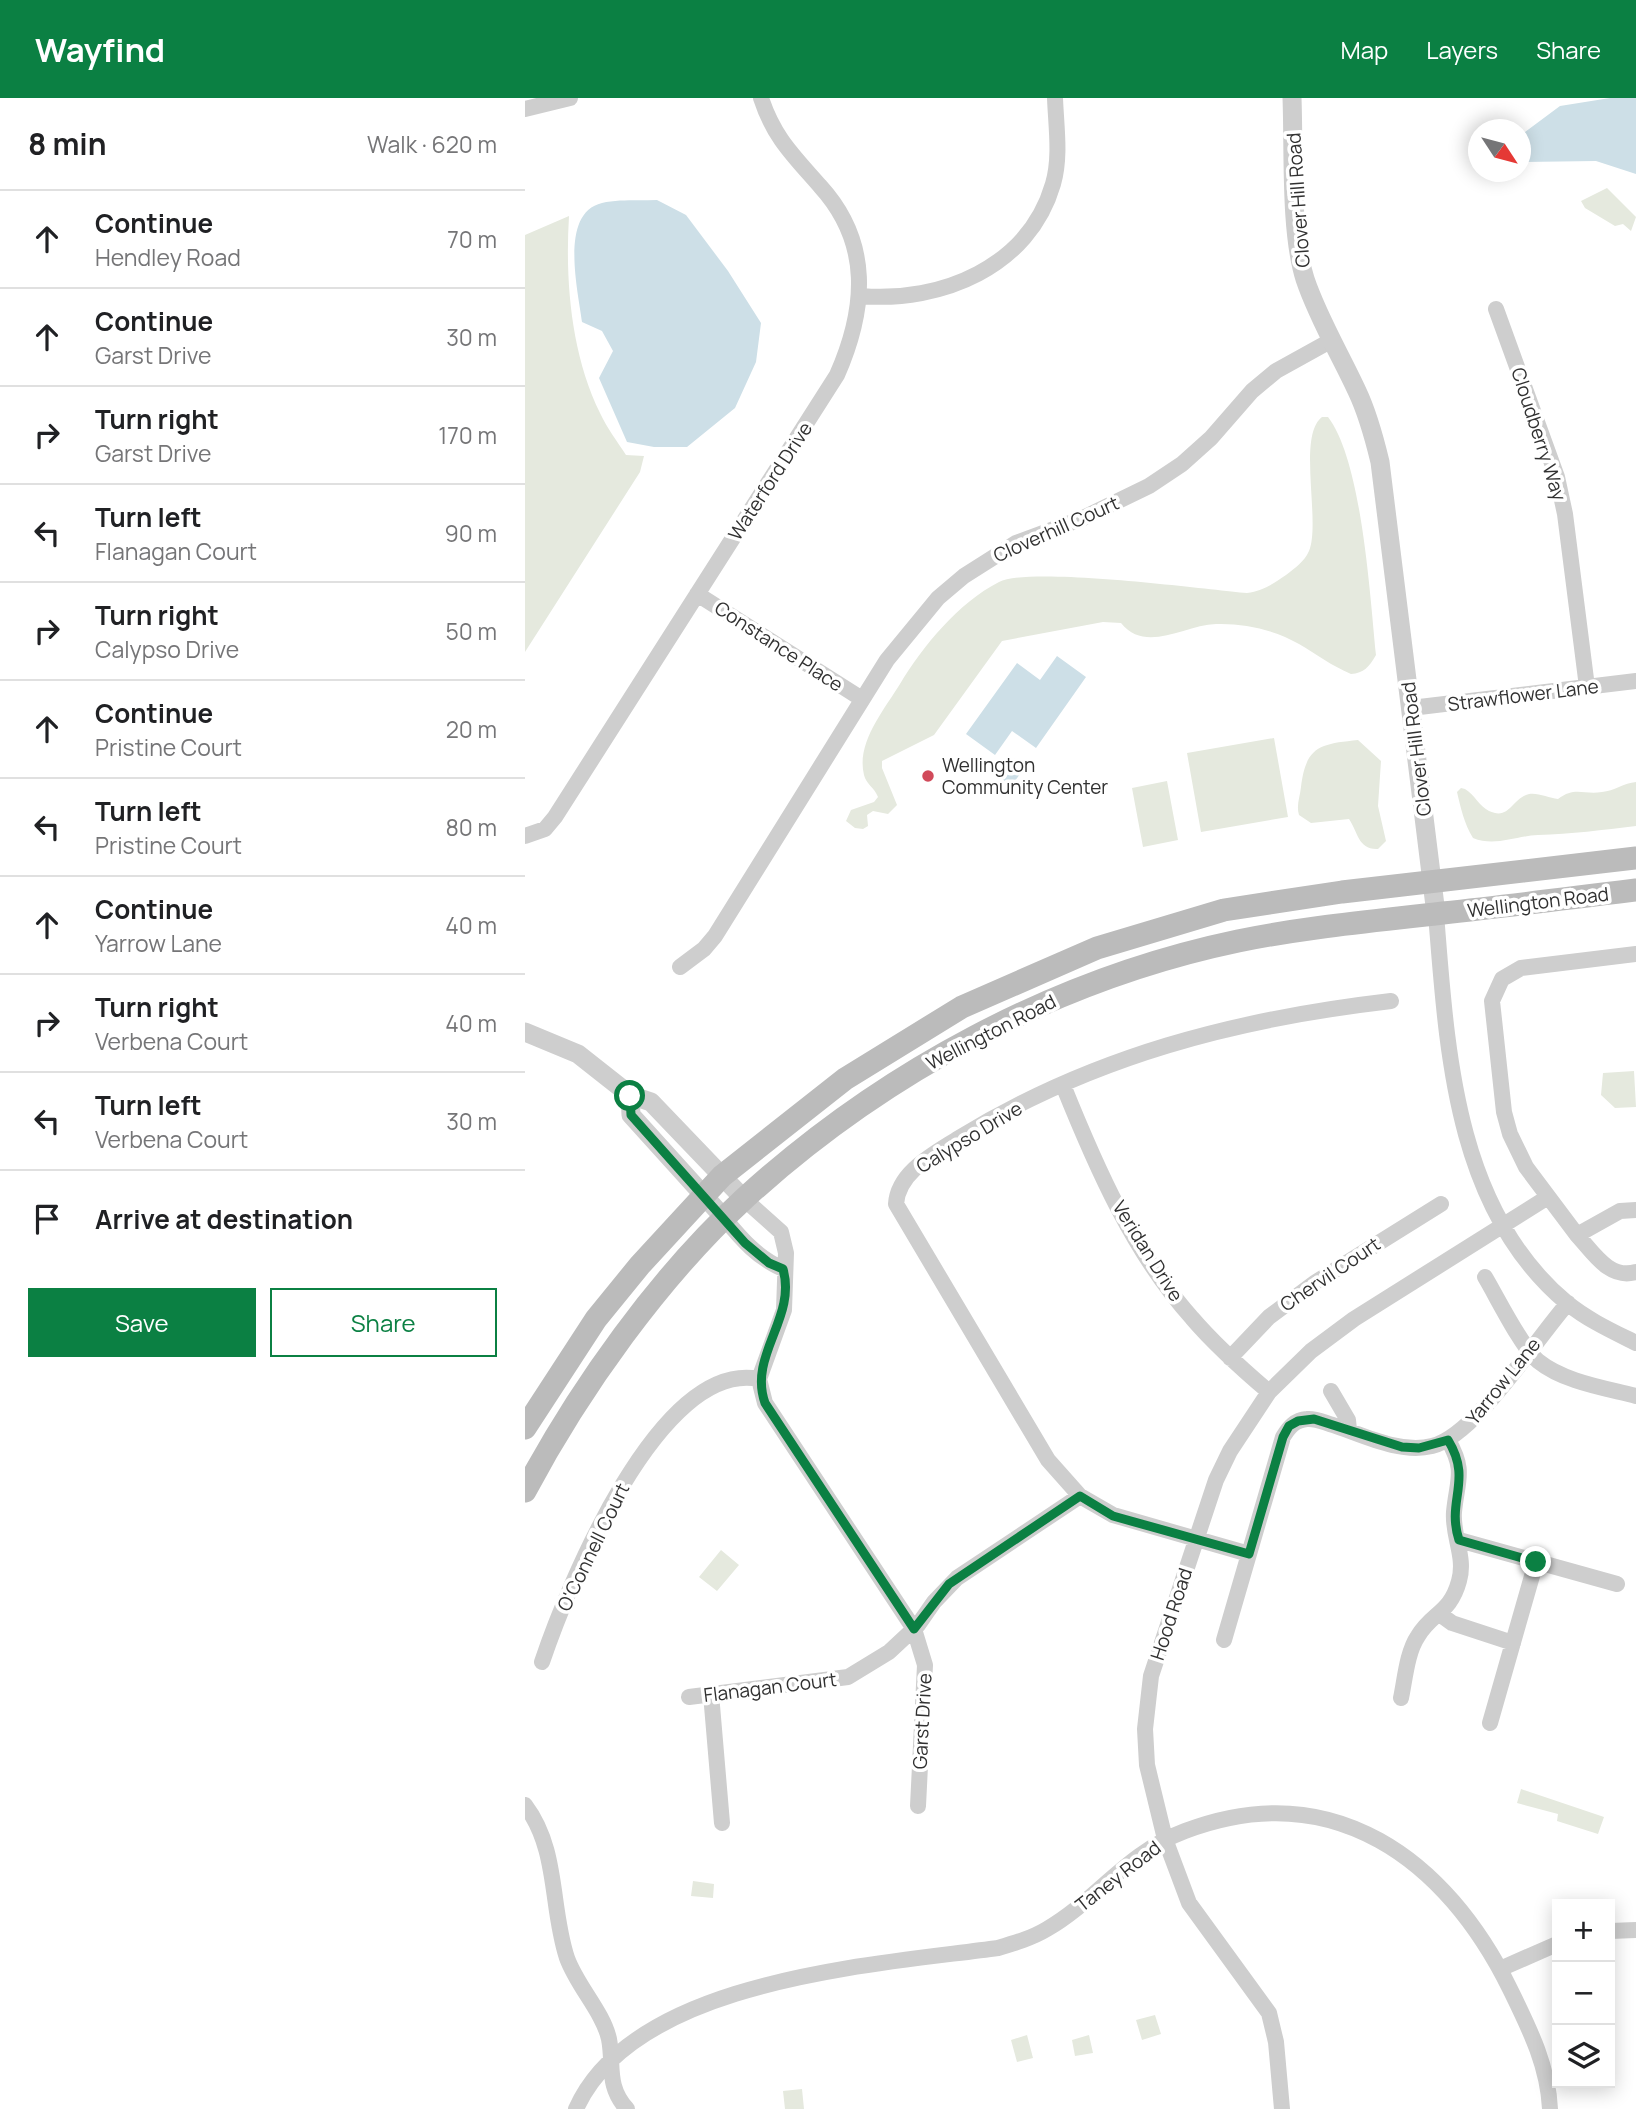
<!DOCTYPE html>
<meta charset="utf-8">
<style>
body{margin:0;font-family:Manrope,sans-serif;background:#f6f6f6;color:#202124}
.controls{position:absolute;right:21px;bottom:21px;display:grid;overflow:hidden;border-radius:0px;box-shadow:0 4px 18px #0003}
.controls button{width:63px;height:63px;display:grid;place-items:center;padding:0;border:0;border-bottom:2px solid #e0e0e0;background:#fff;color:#202124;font:35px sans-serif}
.compass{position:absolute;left:943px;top:21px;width:63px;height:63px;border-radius:50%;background:#fff;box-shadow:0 4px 18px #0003;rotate:126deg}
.stop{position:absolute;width:21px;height:21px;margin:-16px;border:5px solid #0b8043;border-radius:50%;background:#fff}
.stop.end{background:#0b8043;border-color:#fff;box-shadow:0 2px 7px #0008}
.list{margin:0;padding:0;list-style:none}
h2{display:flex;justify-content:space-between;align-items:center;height:91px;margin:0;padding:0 28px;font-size:30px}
h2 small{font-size:23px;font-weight:400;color:#757577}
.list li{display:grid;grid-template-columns:46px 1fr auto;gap:21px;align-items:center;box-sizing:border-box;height:98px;padding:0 28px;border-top:2px solid #e0e0e0}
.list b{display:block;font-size:26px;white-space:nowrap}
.list p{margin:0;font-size:23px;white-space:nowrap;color:#757577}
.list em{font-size:23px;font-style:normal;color:#757577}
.actions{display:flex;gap:14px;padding:21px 28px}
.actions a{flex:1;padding:16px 0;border:2px solid #0b8043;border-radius:0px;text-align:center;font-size:24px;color:#0b8043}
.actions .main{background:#0b8043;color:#fff}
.icon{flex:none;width:38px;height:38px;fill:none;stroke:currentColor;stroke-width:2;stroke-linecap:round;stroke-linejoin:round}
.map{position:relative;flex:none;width:1111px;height:2011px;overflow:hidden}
header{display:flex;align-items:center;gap:42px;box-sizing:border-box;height:98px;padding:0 35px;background:#0b8043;color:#fff}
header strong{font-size:33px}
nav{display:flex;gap:38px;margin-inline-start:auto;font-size:24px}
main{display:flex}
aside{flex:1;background:#fff}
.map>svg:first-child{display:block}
.green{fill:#e5e9de}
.water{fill:#cddfe7}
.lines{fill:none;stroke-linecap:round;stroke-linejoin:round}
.minor{stroke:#cecece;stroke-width:16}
.tertiary{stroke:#cecece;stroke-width:19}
.secondary{stroke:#bbb;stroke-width:23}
.route{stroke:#0b8043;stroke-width:9}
.poi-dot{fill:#d14a5a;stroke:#fff;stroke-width:2.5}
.labels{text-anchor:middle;stroke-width:7;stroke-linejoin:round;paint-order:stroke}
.street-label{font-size:19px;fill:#313131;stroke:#fff}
.poi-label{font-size:19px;fill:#313131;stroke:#fff;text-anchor:start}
</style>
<header>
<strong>Wayfind</strong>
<nav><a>Map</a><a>Layers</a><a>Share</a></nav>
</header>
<main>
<aside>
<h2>8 min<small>Walk · 620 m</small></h2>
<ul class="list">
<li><svg class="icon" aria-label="ahead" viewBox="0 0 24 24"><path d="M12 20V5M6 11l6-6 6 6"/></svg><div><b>Continue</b><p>Hendley Road</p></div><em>70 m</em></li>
<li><svg class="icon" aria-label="ahead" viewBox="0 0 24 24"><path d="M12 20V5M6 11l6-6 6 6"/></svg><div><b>Continue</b><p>Garst Drive</p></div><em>30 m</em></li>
<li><svg class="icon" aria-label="right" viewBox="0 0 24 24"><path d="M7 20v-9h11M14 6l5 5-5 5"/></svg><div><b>Turn right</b><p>Garst Drive</p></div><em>170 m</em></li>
<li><svg class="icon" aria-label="left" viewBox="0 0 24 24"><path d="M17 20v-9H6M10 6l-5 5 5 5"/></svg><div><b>Turn left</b><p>Flanagan Court</p></div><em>90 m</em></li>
<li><svg class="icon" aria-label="right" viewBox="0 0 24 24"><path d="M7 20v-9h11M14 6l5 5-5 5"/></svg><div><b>Turn right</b><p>Calypso Drive</p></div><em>50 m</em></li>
<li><svg class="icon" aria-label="ahead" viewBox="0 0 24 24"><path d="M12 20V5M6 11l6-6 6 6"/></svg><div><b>Continue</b><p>Pristine Court</p></div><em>20 m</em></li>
<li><svg class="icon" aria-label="left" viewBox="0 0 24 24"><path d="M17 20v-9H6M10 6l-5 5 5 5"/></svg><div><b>Turn left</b><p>Pristine Court</p></div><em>80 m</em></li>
<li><svg class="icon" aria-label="ahead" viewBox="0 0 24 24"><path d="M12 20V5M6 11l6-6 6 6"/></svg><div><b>Continue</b><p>Yarrow Lane</p></div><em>40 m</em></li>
<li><svg class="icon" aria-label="right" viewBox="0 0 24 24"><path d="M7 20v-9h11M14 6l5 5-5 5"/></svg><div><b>Turn right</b><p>Verbena Court</p></div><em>40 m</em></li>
<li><svg class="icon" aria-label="left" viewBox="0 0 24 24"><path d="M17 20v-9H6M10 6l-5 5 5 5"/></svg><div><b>Turn left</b><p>Verbena Court</p></div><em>30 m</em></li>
<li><svg class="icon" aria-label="arrive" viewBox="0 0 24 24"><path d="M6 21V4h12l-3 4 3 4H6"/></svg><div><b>Arrive at destination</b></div></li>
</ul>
<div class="actions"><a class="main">Save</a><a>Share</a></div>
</aside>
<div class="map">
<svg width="1111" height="2011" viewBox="0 0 1111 2011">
<rect width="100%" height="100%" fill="#fff"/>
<path class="green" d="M1082,90L1111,119L1106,133L1098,126L1090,128L1060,110L1056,103Z
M44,118C40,183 46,256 75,315C82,330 92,343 101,357L119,358L115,374L0,554V137Z
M797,319H803C837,363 845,498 851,557C844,569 839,575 826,576C807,568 791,556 774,546C750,532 719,525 691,526C659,527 621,556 596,525L578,524L477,543L409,637L357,663V670L372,707L363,716L348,713L342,717L343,728L338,731L330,730L321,723L326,712L349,704L353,699C349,689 341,686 339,677C331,645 359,612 375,586C398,548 433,505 474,484C505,468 678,491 722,495C738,493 748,486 761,477C770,470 779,464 784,453C796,424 772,338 797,319Z
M749,640L763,719L676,734L662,655Z
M833,642L856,663L853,708L861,743L853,751C833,752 833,734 824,721L786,725L774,717C771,707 775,699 776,689C781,648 795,646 833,642Z
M642,683L653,742L618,749L607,690Z
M1111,684V728C1078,732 1046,736 1013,737C990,738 970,749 948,740C939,725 936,711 932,694L936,690L940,691C950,697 954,708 964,713C984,722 986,703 1001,697C1010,693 1023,700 1033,701C1050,688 1058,697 1077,694C1089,693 1099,685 1111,684Z
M1109,973L1111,1009L1090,1010L1076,997L1078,975Z
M196,1452L214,1467L192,1493L174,1479Z
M996,1691L1079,1719L1073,1736L1032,1723L1033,1716L992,1705Z
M168,1783L189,1786L188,1800L166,1798Z
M630,1917L636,1936L617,1942L611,1922Z
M502,1937L508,1960L492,1964L486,1942Z
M564,1937L568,1955L550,1958L547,1942Z
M277,1991L279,2011H260L258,1993Z"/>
<path class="water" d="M1085,0H1111V76L1071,63L996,64V37L1035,8Z
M132,102L161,117L203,173L236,225L231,264L210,310L162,349H129L102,344L74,280L88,253L77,233L57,224C53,192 34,115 77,105C94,101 114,103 132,102Z
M532,558L561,579L511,650L487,633L470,657L441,636L492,565L515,582Z
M489,660L501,668L487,687L478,689L475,679Z"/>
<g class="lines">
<path class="minor" d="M0,11L45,0
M336,198C416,205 504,169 528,86C536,59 531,28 530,0
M971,211L1032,379L1040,416L1062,589
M172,496L337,601
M886,610L1111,583
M0,738L20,731L30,719L312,277C341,211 347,145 295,88C269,58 249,40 236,0
M911,816C922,951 929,1111 1042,1205C1063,1222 1087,1233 1111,1245
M155,869L179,851L190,838L362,562L413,500L439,478L491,445L556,421L624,388L657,366L686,340L727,293L751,273L807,242
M538,987C571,1069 608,1154 667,1220C690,1247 717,1271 744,1294
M219,1101L256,1134L261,1155L259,1212L234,1281L240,1305L389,1531L400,1567L393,1708
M1111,1112L1095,1113L1052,1137C1068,1154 1084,1182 1111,1174
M200,1121C217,1142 233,1160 258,1171
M1052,1137L1001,1069L985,1036L979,1014L967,903L977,881L996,870L1111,856
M960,1179C972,1199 997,1250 1013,1263C1039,1284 1080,1290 1111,1298
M705,1260L744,1219L791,1184L916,1106
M806,1293L823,1322L824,1332
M934,1442L1092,1486
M724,1456L588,1417L555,1398L523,1362L371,1106C373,1074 409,1056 434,1040C568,958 711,921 866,903
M916,1517L927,1525L988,1545
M699,1542L758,1339C764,1329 770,1322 782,1321C791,1320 800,1325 808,1327C838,1337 875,1356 907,1348C950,1338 1011,1241 1043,1205
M17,1564C42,1490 134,1261 234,1281
M186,1596L197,1725
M164,1599L323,1579L364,1554L393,1527L409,1504L432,1480L555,1398
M876,1600C880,1581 882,1554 893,1538C907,1514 925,1516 934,1483C941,1459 927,1438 929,1414C932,1382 941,1373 923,1342
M965,1625L1011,1464
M0,1707C34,1752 25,1809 42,1860C52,1888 78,1914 84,1941C89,1967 81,1988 102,2011
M1085,1833L1111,1832
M975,1871L1032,1846
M51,2011C109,1881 349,1867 473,1850C490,1845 507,1840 522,1831C572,1802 601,1755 660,1733C808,1677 921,1761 985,1891C1004,1930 1023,1967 1025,2011
M757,2011L751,1944L744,1915L664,1805L640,1741L622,1667L620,1631L626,1578L691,1382L705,1353L744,1294L786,1253L829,1221L1023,1099"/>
<path class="tertiary" d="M767,0C769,52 765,134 780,181C793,220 815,256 832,293C843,316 849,339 855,364L911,816
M0,934L53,956L105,997L126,1004L219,1101
M105,997L106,1017L200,1121"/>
<path class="secondary" d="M0,1330L71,1221L115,1167L197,1078L320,981L437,909L572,850L699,812L817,794L1111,760
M0,1393C55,1290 134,1179 220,1100C357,975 531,881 713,843C781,829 850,823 918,815C983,808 1047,800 1111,792"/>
</g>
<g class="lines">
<path class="route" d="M105,998L106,1017L220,1145L244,1165L258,1171C272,1220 223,1257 240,1305L389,1531L424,1486L555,1398L588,1418L724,1456L758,1339L764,1328L773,1323L789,1321L877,1349L894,1350L923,1342C948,1383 921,1402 934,1442L1011,1464"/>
</g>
<circle class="poi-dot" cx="403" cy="678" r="7"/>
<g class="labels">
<g class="street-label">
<text transform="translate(773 102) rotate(-94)" y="7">Clover Hill Road</text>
<text transform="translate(1014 336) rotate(72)" y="7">Cloudberry Way</text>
<text transform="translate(245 383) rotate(-57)" y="7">Waterford Drive</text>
<text transform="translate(531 431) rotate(-24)" y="7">Cloverhill Court</text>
<text transform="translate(254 548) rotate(33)" y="7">Constance Place</text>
<text transform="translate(998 597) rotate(-7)" y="7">Strawflower Lane</text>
<text transform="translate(891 651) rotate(-97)" y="7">Clover Hill Road</text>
<text transform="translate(1013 804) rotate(-7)" y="7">Wellington Road</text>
<text transform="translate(466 934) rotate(-27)" y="7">Wellington Road</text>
<text transform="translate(444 1039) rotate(-31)" y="7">Calypso Drive</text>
<text transform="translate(623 1153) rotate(58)" y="7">Veridan Drive</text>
<text transform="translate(805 1176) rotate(-34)" y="7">Chervil Court</text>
<text transform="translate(978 1283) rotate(-51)" y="7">Yarrow Lane</text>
<text transform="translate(68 1449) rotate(-64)" y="7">O'Connell Court</text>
<text transform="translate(646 1516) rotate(-72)" y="7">Hood Road</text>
<text transform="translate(245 1589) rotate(-7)" y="7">Flanagan Court</text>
<text transform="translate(397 1623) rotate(-87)" y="7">Garst Drive</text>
<text transform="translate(593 1778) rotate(-38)" y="7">Taney Road</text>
</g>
<g class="poi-label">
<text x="417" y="674">Wellington<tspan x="417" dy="22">Community Center</tspan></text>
</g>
</g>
</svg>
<div class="controls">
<button>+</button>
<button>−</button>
<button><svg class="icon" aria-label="layers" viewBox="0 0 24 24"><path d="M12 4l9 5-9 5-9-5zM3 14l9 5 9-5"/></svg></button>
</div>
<svg class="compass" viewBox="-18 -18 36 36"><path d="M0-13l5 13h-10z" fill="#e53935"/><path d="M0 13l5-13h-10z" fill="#757577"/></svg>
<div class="stop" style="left:105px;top:998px"></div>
<div class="stop end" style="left:1011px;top:1464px"></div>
</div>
</main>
